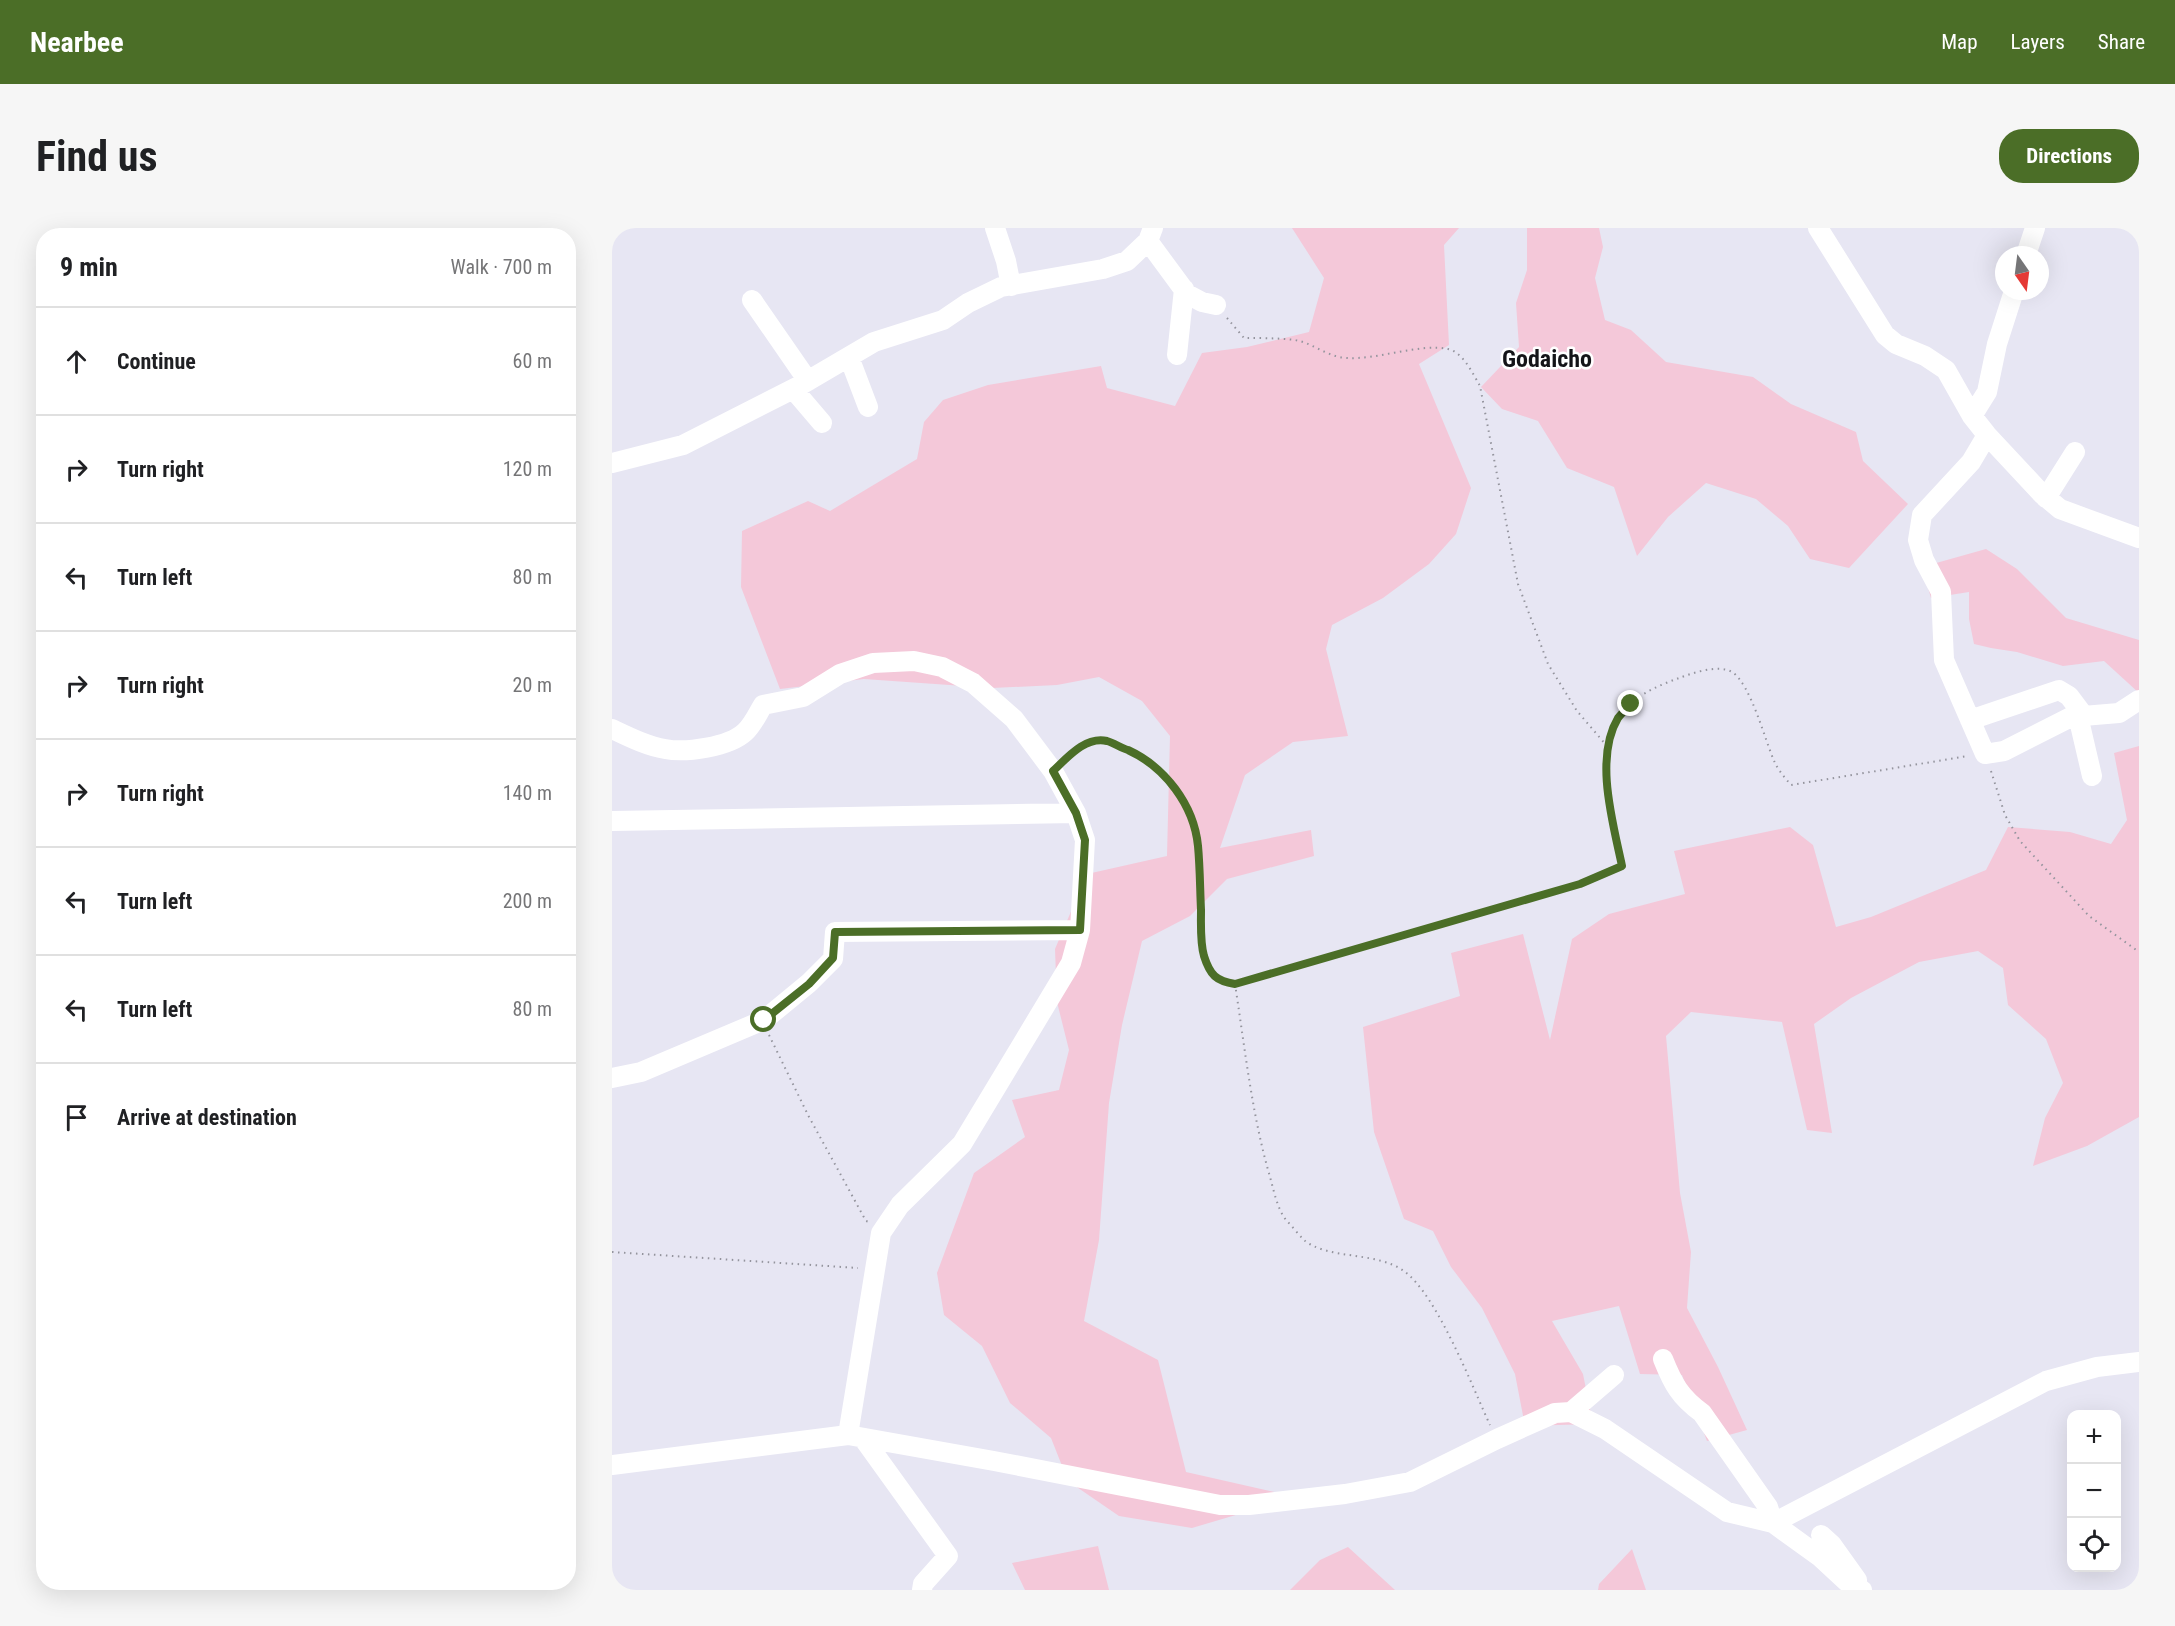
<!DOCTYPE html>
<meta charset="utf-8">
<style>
body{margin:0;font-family:"Roboto Condensed",sans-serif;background:#f6f6f6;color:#202124}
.controls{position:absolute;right:18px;bottom:18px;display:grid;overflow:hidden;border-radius:12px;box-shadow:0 6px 24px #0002}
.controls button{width:54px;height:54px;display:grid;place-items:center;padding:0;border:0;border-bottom:2px solid #e0e0e0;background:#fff;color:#202124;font:30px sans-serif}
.compass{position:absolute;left:1383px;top:18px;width:54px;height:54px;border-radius:50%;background:#fff;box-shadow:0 6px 24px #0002;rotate:166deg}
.stop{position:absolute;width:18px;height:18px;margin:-14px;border:4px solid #4b6e27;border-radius:50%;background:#fff}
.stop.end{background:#4b6e27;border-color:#fff;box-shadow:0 2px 6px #0008}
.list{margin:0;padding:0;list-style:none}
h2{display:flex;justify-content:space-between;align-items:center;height:78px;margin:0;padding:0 24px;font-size:26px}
h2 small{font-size:20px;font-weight:400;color:#757577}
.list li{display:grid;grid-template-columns:39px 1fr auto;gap:18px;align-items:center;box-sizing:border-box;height:108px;padding:0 24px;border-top:2px solid #e0e0e0}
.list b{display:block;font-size:22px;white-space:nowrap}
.list em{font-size:20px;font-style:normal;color:#757577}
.icon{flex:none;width:33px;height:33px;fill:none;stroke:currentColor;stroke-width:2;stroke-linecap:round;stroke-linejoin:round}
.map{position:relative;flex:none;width:1527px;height:1362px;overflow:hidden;border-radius:24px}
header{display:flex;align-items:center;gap:36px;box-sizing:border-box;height:84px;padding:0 30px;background:#4b6e27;color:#fff}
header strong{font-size:28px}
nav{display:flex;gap:33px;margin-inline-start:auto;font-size:21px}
.intro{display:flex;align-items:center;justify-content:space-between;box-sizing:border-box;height:144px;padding:0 36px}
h1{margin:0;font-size:42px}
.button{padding:15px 27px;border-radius:24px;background:#4b6e27;color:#fff;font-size:21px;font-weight:700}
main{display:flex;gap:36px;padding:0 36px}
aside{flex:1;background:#fff;border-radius:24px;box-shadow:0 6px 24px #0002}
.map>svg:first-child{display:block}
.green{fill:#f4c8d9}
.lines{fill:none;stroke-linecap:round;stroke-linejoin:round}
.path{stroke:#94949d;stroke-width:2;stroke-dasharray:1.5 4.5;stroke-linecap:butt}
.minor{stroke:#fff;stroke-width:20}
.route{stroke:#4b6e27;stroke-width:8}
.labels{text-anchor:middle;stroke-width:5;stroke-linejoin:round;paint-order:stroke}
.quarter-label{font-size:24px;font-weight:bold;fill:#141418;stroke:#fff}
</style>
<header>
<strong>Nearbee</strong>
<nav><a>Map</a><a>Layers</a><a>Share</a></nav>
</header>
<div class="intro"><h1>Find us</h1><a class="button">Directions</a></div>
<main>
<aside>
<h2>9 min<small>Walk · 700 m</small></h2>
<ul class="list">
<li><svg class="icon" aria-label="ahead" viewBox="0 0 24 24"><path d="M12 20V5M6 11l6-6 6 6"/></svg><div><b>Continue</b></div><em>60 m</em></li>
<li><svg class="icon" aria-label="right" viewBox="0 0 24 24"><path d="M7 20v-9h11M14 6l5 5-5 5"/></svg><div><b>Turn right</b></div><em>120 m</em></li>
<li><svg class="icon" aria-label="left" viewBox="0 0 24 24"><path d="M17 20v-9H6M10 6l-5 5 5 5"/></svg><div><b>Turn left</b></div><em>80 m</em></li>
<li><svg class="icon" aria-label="right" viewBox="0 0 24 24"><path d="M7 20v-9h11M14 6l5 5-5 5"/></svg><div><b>Turn right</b></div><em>20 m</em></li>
<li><svg class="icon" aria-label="right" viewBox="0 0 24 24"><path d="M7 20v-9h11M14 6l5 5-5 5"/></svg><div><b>Turn right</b></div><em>140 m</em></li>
<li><svg class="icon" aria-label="left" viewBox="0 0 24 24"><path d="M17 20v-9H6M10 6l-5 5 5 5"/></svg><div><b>Turn left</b></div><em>200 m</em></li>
<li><svg class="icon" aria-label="left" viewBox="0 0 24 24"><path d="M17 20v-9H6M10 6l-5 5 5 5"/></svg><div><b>Turn left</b></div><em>80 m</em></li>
<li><svg class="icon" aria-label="arrive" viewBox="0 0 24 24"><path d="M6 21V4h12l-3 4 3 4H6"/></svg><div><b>Arrive at destination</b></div></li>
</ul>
</aside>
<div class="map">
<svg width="1527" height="1362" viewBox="0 0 1527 1362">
<rect width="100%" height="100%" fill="#e7e6f3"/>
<path class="green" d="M680,0H847L832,17L837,117L807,136L859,260L844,306L817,336L771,370L720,397L714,421L736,508L681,514L633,547L608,620L699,602L702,628L615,651L578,688L530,713L510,797L497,875L487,1012L472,1093L546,1132L574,1244L684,1269L580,1300L507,1288L456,1253L439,1210L398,1175L370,1118L332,1087L325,1045L362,945L413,909L400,872L447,862L457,822L445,774L443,721L475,646L555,628L558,508L530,473L487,449L445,457L380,460L252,451L168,461L129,359L130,303L196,273L218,283L305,231L312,194L331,172L376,157L489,138L495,160L563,178L590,125L635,119L697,104L712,50Z
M915,0H987L991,19L983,50L993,92L1019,102L1054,134L1141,149L1179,176L1244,204L1251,233L1296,276L1237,340L1198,331L1176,298L1144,271L1094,255L1056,289L1025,328L1002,259L955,240L926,193L890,181L869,159L907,119L904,75L915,42Z
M1374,321L1405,341L1454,390L1527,412V465L1492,433L1451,438L1405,424L1379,420L1362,416L1357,391V364L1319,370L1310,339Z
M1527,518V889L1475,918L1421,938L1433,890L1451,855L1434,811L1396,777L1391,740L1366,723L1307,734L1239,770L1202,796L1220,905L1195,902L1170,794L1079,784L1054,808L1068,965L1079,1024L1075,1080L1106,1139L1135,1202L1095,1213L1070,1147L1028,1146L1007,1078L940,1093L971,1146L981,1196L913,1198L903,1146L870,1080L839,1039L821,1003L792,991L762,904L751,799L848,768L839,725L911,706L938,812L960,711L997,686L1073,666L1062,623L1178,599L1201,617L1224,699L1259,689L1374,642L1396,599L1458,604L1499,616L1515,592L1502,525Z
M486,1318L497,1362H413L400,1335Z
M736,1319L783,1362H678L708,1332Z
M1020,1321L1034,1362H986L987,1356Z"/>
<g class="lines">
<path class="path" d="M615,90L632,110C648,110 666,110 683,112C701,115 715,129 735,130C765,132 808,115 836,121C851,124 861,146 868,158L906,356L936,436L965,483L995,518
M453,531C474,511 485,509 511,520C543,534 570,561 581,595C594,638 578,711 599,745C605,754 613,755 623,756L968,656L1010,638C1002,594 982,530 1006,490C1019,469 1045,458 1067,450C1081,445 1106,436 1120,444C1139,456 1153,513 1163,535C1167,543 1173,550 1179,557L1356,528
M1379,543L1393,587L1408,613L1477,688L1527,724
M623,756C633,821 640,887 658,949C662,963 665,980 674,992C680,998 686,1006 692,1012C716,1032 764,1023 792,1043C825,1067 860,1158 878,1197
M157,807L196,887L254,993L257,994
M0,1024L246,1040"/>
<path class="minor" d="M383,0L394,33L399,58
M1206,0L1273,107L1284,116L1313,128L1334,142L1360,188L1375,207L1430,266L1448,281L1527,310
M536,13L575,66L590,74L604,77
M1414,27L1423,0
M140,72L196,153
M565,127L572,61
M237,129L256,179
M181,161L210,195
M1360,188L1375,164L1385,116L1402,63
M1375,207L1359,234L1310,287L1306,312L1312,332L1329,364L1332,432L1373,526L1392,523L1459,489L1507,485L1527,472
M0,235L71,217L187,158L262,114L331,92L356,75L389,59L491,41L515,33L536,13L541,0
M1434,270L1463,224
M1466,488L1480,548
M1358,492L1447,462L1457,468L1472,488
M0,501C17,509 35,518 53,521C74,525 117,519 133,504C141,497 146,485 151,477L191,469L228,446L261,435L302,433L330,439L361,455L402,491L441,543L464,585L473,612L468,702L459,735L350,916L288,977L269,1005L236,1207
M0,593L464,585
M0,850L29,844L152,792L197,755L221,731L223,704L468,702
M1051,1131C1061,1156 1068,1169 1090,1185L1156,1279L1161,1295
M959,1184L1002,1147
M251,1210L336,1328L311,1356L310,1362
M0,1237L236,1207L382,1233L608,1277H637L733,1266L798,1254L885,1211L943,1185L959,1184L993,1201L1115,1284L1161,1295L1208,1329L1235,1354L1250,1362
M1161,1295L1434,1153L1485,1139L1527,1134
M1209,1307L1220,1317L1245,1352"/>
</g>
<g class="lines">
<path class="route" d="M152,792L197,756L221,730L223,704L468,702L473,612L464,585L441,543C455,530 473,508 495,513C502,515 509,520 516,522C553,539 582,577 586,618C588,639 588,661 589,682C589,697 588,714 592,728C598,747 604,753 623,756L968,656L1010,638C1001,595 982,530 1006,490C1010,485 1015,480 1019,476"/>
</g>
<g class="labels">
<g class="quarter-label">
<text x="935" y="139">Godaicho</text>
</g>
</g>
</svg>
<div class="controls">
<button>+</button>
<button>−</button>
<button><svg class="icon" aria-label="locate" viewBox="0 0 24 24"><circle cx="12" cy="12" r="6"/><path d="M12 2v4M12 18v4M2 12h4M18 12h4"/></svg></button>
</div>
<svg class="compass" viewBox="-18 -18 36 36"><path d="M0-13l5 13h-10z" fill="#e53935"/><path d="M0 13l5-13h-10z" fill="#757577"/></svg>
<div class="stop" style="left:152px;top:792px"></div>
<div class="stop end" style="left:1019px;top:476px"></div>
</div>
</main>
